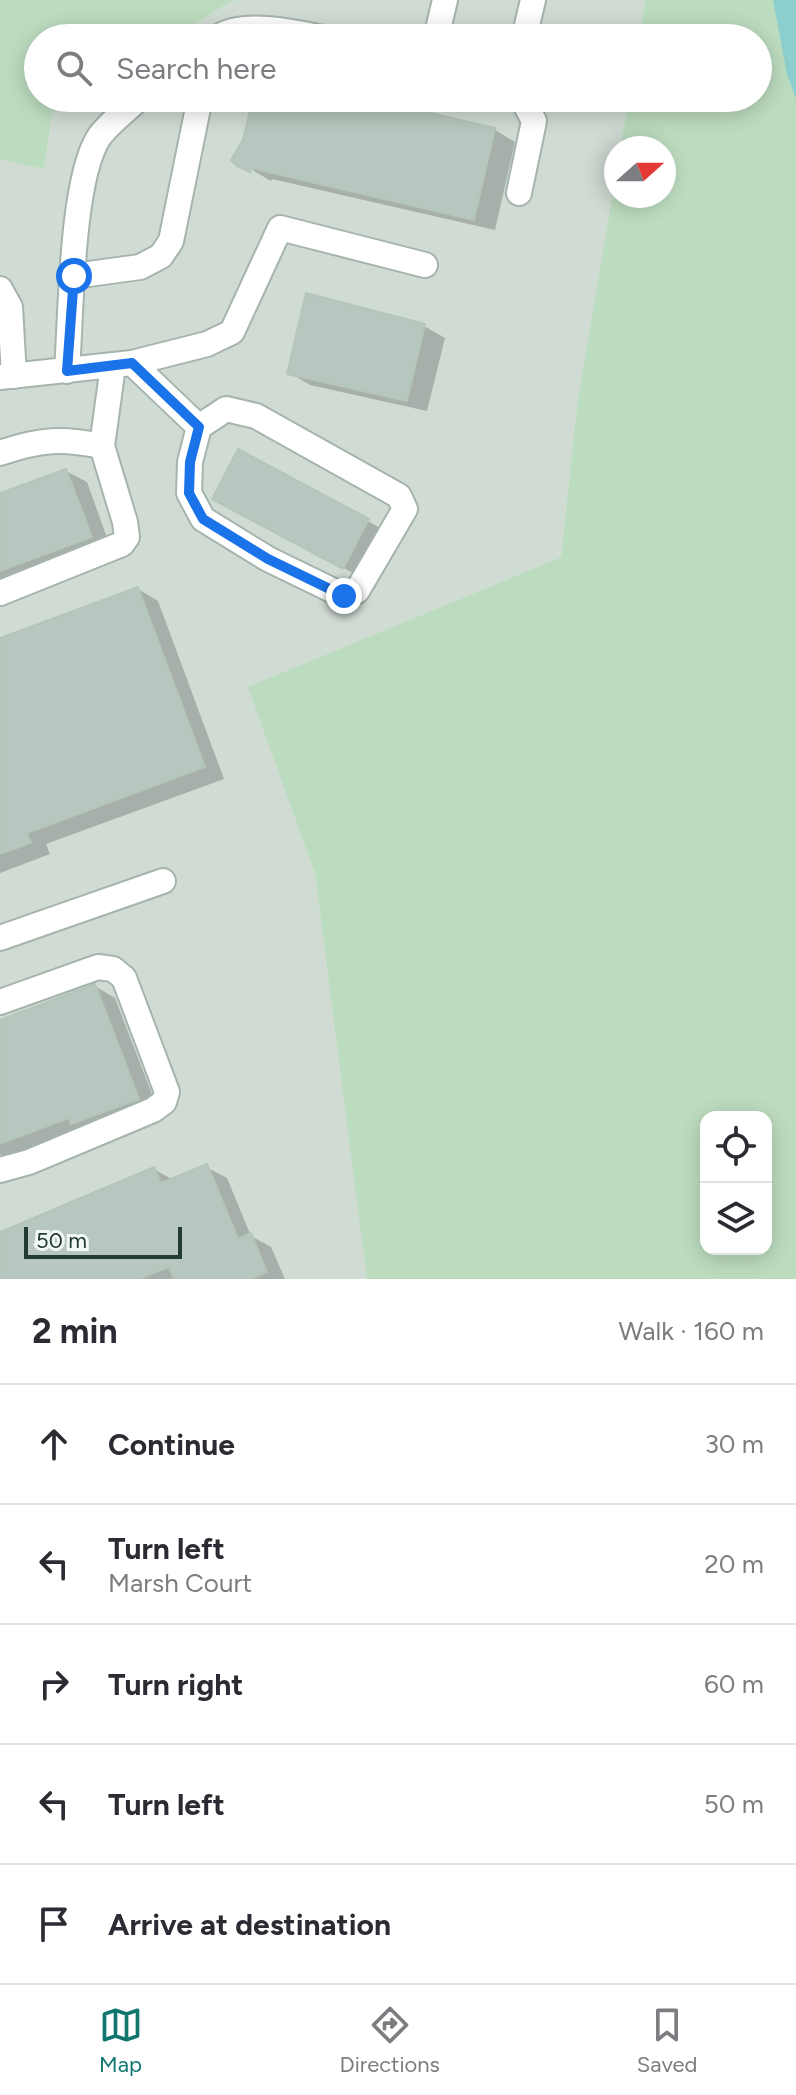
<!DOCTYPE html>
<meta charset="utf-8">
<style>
body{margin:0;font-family:Figtree,sans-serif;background:#f2f2f3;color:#2b2b33}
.controls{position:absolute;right:24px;bottom:24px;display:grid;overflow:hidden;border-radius:16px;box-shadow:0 4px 20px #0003}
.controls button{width:72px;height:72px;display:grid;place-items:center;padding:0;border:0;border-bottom:2px solid #e1e1e2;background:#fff;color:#2b2b33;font:40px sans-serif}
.compass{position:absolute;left:604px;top:136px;width:72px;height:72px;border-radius:50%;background:#fff;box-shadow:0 4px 20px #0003;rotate:69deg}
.scale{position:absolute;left:24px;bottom:20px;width:158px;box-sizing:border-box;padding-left:8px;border:4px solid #233c31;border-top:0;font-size:22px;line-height:28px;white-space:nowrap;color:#233c31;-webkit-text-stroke:6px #f2f8f4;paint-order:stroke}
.stop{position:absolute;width:24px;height:24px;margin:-18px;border:6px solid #1a73e8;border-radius:50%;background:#fff}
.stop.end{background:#1a73e8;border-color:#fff;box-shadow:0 2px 8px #0008}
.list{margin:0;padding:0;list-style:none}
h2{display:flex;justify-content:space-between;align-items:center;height:104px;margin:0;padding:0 32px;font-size:34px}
h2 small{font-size:26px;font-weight:400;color:#7c7c81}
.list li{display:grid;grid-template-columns:52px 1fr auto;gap:24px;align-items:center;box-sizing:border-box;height:120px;padding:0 32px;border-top:2px solid #e1e1e2}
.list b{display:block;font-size:30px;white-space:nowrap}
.list p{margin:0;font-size:26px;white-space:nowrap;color:#7c7c81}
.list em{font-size:26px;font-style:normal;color:#7c7c81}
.icon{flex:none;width:44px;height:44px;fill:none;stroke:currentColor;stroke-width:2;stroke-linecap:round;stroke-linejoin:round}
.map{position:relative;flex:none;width:796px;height:1279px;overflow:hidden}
.search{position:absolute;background:#fff;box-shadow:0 4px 20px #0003;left:24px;right:24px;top:24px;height:88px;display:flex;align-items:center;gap:20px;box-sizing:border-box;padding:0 28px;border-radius:44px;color:#7c7c81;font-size:30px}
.sheet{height:704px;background:#fff}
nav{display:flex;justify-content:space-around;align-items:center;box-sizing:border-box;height:112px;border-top:2px solid #e1e1e2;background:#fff;font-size:22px;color:#7c7c81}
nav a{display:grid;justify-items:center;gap:4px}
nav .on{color:#0f766e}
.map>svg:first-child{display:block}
.built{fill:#d0dbd4}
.green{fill:#bcdcbf;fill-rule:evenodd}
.water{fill:#8ccfce}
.shadow{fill:#0003}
.building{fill:#b7c6be;stroke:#b5c5bb;stroke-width:2}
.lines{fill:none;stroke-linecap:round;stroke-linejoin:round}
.minor-casing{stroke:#a5b4ac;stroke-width:28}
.minor{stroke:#fff;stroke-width:24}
.route{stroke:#1a73e8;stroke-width:10}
</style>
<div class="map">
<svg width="796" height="1279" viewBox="0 0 796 1279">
<rect width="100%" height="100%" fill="#e2ece6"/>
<path class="built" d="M241,0H645L639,38H173L230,2Z
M77,98H629L620,148H616V173L577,406L561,557L249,687L315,874L369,1279H0V159L44,168L52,114Z"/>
<path class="green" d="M0,0H241L230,2L173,38H38V98H77L52,114L44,169L0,159Z
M645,0H796V1279H367L315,874L248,687L561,557L577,406L616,173V196H664V148H620L629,98H758V38H639ZM706,1117H766V1249H706Z"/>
<path class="water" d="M773,0H796V99L787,74Z"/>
<path class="shadow" d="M255,98H359L495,130L515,142L495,230L272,179L271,181L234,159L245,141Z
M424,326L445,338L427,411L310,385L290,373Z
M66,471L87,482L111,549L0,590V495Z
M235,510L368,521L388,533L364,579Z
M138,589L158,601L224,779L46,844L50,854L0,873V640Z
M95,986L115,998L158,1110L9,1160L0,1154V1023Z
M206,1167L227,1178L251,1236L271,1247L285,1279H0V1234L154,1169L173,1180Z"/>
<path class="building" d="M253,98H367L495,128L474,220L251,168L250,172L237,166L231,160L243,140Z
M306,293L425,324L407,401L287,374Z
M238,449L369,519L343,569L212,499Z
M66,469L92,537L0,571V493Z
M138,587L205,767L27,833L31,843L0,854V638Z
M95,984L139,1099L71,1124L69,1118L0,1144V1020Z
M207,1164L238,1239L251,1233L267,1272L250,1279H174L169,1267L139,1279H0V1232L154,1167L161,1183Z"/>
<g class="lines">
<defs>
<path id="minor" d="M217,38C241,20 295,32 323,38
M436,38L445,0
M524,38L533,0
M519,193L534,121L522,98
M74,276L140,267L161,256L171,241L200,98
M0,289L10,307L14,376
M132,363L199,427L190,462L189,493L203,519L268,559L344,596L357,591L405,509L399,496L256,416L226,409L199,427
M67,371C71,316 71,180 99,137C109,123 127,110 139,98
M0,377L132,363L207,344L232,332L280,228L425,265
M0,453C41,439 61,438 102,446
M0,593L122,544L127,537L125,522L102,446L113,366
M0,938L163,881
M0,1002L98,967L113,969L124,978L167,1092L164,1102L153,1110L29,1162L0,1170"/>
</defs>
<use href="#minor" class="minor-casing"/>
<use href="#minor" class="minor"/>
</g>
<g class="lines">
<path class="route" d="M74,276L67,371L132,363L199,427L190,462L189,493L203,519L268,559L344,596"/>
</g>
</svg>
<div class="controls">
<button><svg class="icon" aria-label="locate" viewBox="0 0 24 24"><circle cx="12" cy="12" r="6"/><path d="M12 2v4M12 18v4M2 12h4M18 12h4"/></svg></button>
<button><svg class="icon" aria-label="layers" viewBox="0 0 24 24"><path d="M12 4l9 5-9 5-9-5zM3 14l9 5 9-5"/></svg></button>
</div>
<svg class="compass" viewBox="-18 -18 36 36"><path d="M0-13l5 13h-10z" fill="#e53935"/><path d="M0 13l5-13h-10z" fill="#7c7c81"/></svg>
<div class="scale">50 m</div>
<div class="stop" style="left:74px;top:276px"></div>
<div class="stop end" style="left:344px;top:596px"></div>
<div class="search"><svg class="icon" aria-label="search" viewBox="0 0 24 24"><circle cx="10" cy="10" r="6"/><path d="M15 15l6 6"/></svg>Search here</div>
</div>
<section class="sheet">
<h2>2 min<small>Walk · 160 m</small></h2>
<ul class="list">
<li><svg class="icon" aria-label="ahead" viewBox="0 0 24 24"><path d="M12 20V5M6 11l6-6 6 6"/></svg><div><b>Continue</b></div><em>30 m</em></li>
<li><svg class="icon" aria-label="left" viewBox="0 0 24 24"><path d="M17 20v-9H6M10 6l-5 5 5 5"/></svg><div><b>Turn left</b><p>Marsh Court</p></div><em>20 m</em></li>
<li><svg class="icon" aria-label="right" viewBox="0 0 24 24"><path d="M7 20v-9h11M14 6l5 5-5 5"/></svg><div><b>Turn right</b></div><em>60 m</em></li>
<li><svg class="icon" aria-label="left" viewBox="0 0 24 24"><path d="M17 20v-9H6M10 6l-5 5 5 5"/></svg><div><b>Turn left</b></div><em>50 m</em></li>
<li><svg class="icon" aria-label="arrive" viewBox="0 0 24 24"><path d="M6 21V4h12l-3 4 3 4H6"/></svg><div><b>Arrive at destination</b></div></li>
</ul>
</section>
<nav>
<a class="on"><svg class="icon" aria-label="map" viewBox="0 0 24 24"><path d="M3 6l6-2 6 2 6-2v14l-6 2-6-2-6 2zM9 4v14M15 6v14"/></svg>Map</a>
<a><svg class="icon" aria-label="directions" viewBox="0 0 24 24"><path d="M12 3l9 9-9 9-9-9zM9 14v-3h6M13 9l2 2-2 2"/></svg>Directions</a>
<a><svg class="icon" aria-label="saved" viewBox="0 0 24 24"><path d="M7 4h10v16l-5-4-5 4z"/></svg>Saved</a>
</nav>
